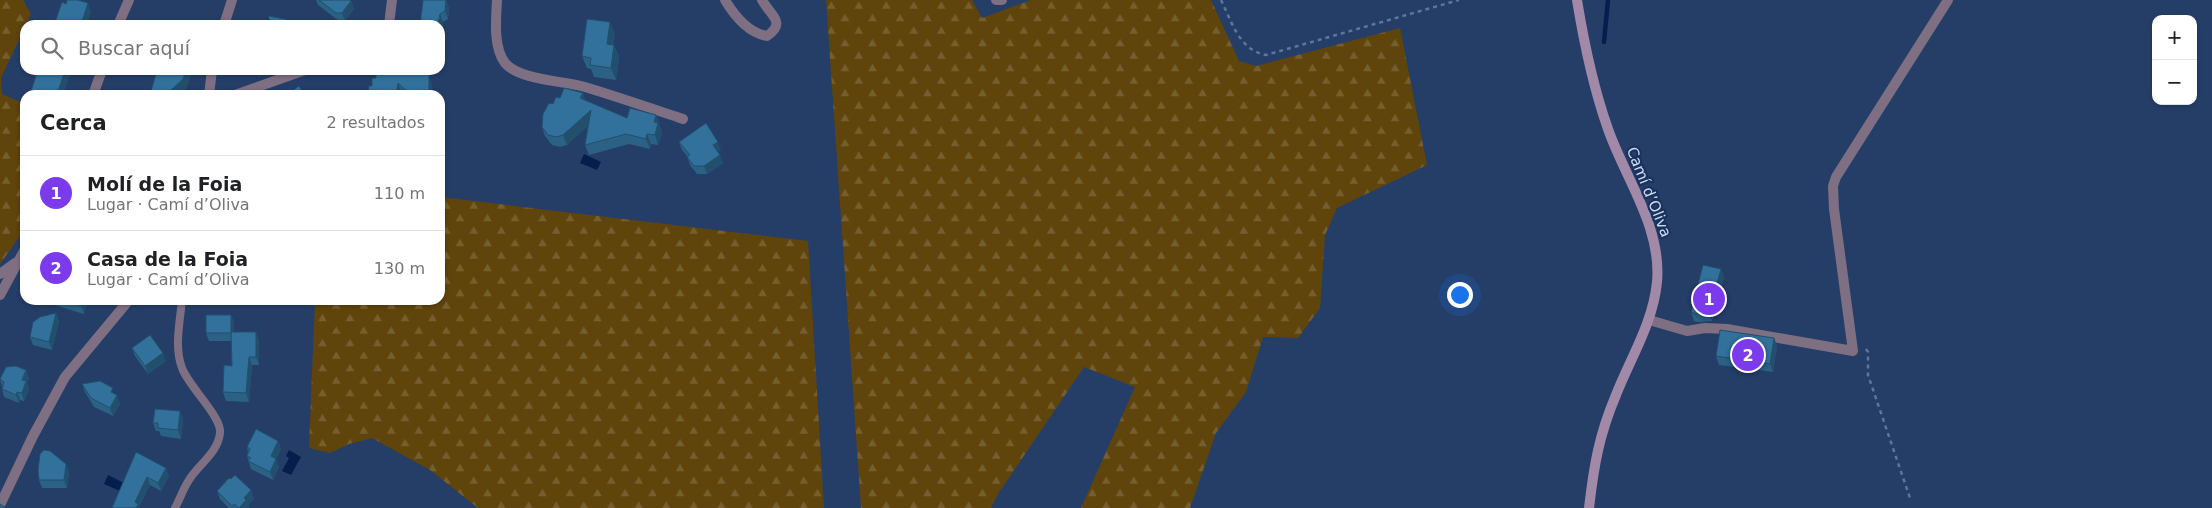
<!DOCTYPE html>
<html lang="es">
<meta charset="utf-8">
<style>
body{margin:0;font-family:"DejaVu Sans",sans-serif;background:#f6f6f6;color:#202124}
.controls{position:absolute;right:15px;top:15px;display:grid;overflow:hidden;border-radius:10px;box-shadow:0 1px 4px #0004}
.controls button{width:45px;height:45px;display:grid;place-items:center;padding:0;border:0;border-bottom:1px solid #e0e0e0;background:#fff;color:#202124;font:25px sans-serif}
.you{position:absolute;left:1459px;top:294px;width:18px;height:18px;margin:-12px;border:4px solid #fff;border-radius:50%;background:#1a73e8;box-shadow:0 0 0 8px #1a73e833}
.badge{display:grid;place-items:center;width:32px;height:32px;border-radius:50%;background:#7c3aed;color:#fff;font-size:16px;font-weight:700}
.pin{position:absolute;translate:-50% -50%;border:2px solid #fff;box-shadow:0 1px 5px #0006}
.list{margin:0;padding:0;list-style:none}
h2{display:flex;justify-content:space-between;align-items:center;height:65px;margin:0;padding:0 20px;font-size:21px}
h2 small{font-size:16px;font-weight:400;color:#757577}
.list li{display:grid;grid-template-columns:32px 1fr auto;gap:15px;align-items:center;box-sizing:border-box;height:75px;padding:0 20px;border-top:1px solid #e0e0e0}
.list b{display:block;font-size:19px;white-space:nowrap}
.list p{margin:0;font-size:16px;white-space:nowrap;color:#757577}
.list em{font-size:16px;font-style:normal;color:#757577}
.icon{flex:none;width:28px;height:28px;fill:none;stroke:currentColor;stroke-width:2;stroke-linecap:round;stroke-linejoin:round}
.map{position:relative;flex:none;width:2212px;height:508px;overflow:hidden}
.search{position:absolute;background:#fff;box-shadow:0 1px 4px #0004;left:20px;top:20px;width:425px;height:55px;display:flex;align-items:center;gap:12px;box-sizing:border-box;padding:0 18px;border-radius:15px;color:#757577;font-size:19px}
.panel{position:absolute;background:#fff;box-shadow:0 1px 4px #0004;left:20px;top:90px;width:425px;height:215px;border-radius:15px}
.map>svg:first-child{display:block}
.forest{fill:url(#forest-firs)}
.water{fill:#041f4e}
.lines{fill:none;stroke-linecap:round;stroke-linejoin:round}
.stream{stroke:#041f4e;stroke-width:4.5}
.path{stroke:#5f759a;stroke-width:2.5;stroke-dasharray:4 4;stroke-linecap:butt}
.lane{stroke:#7f6f82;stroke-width:8}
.street{stroke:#7f6f82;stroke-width:10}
.secondary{stroke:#a389a8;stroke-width:10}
.wall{fill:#2a6185}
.shaded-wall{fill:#224f6c}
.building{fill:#31719b;stroke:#224f6c}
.labels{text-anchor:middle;stroke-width:4.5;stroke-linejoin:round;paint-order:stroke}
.street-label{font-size:15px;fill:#ccdcf6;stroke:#1b335c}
</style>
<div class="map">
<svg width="2212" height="508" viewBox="0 0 2212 508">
<defs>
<pattern id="forest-firs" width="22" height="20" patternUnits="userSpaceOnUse" patternTransform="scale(1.25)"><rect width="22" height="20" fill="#5f440b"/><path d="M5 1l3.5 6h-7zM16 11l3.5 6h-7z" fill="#755e2f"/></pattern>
</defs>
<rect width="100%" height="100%" fill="#253e68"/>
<path class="forest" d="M0,0H23L31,14L1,78L2,94L25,104V229L0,264Z
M826,0H972L982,18L1031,0H1211L1239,61L1256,66L1400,28L1427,165L1337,208L1325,235L1320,308L1298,338L1263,337L1246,392L1216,433L1190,508H1081L1135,387L1084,367L998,494L991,508H861Z
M440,197L808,241L824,508H478L430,470L372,438L349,444L330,453L309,448L315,300H440Z"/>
<path class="water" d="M584,154L601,162L597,170L580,163Z
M289,450L301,457L291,475L282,471L289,458L286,456Z
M108,475L124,483L120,491L104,484Z"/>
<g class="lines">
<path class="stream" d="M1604,42L1608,0"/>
<path class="path" d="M1221,0C1232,22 1239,50 1266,55L1459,0
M1866,349L1868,352V375L1910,498"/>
<path class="lane" d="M175,508C180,499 183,489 189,480C198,465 218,453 220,433C222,417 189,387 182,368C174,347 180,322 182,300"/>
<path class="street" d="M497,0C496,19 493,47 505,63C519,80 564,81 585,87C618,97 650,108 683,119
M725,0C734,15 748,33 767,36C787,22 770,15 762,0
M996,0H1002
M118,25L129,0
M224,25L232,0
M389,25L392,0
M93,95L102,70
M209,95L212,70
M235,95L305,70
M0,274L15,263
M0,295L25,249
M1649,320L1687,331L1705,328L1727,329L1853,351L1834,209L1833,186L1836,177L1948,0
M0,505L33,436L65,377L129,300"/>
<path class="secondary" d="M1577,0C1584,43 1593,87 1608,129C1625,178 1662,227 1657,282C1653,323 1631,357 1616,395C1599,435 1594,465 1589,508"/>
</g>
<path class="wall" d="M316,0H350L351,1L354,9L345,21H339L318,5Z
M446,0L449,8L448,19L443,22L441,40L443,47L442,59L440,58V25H420Z
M615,33L613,45H614L619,57L616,80L594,77L591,69L587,68L582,56Z
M38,70H71L63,95H32L31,91Z
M403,72L432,84V95H405L401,91L400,95H368L376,78Z
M583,93L585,101L627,118L656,115L662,133L658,145L651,144L650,149L629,144L589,155L585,145L588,125L567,145L560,147L552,145L545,136L542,127L553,104L560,98Z
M679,142L721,150L718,152L723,163L707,174H697L690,165L687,156L682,150Z
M1721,269L1724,277L1712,321L1699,322L1694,321L1691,312Z
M41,300H88L84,314L41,301Z
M56,313L59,321L52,350L33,345L30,337Z
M231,315L234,323V332L259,340V365H252L249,402L226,401L223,392L232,366L231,341H209L206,333Z
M1774,338L1777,346L1773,372L1719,365L1716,356Z
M132,348L166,361L148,374L135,356Z
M26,370L29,378L27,383L29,390L24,401L20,400L19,403L4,397L2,389V387L0,379Z
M82,384L115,395L120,404L113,416L94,407L85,392Z
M180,411L183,419L181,439L161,436L159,431H156L153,423Z
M278,441L281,449L276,459L279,467L273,480L251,469L247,456L248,453L247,447Z
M136,452L166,468L169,476L161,491L150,485L139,507L112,508Z
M66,464L69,472L67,488H42L39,480Z
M231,479L251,490L254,499L248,505L249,508H229L220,499L217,491Z"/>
<path class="shaded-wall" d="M446,0L449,8L448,19L445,11Z
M351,1L354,9L345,21L342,13Z
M88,3L91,12L87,25H81Z
M440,14L443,22L441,40L443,47L442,59L440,54V25H438Z
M610,22L615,33L612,56L607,44Z
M614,45L619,57L616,80L611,68Z
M65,70H71L63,95H57Z
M186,70H193L186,89L180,95H168V93Z
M429,76L432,84V95H429Z
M398,83L401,91L400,95H396Z
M583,93L586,103L580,98Z
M591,110L595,120L567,145L563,135Z
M656,115L662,133L658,145L655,135L654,122Z
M647,134L651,144L650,149L646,139Z
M718,142L721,150L716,154L713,145Z
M720,155L723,163L707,174L704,166Z
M1721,269L1724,277L1712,321L1709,313Z
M83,300H88L84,314L81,306Z
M56,313L59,321L52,350L49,342Z
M231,315L234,323V341L231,333Z
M256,332L259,340V365L256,357Z
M1774,338L1777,346L1773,372L1770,364Z
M163,353L166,361L148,374L145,366Z
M249,357L252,365L249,402L246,393Z
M26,370L29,378L27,383L29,390L24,401L22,393V380Z
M17,392L20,400L19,403L16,395Z
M117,395L120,404L113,416L110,408Z
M180,411L183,419L181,439L178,430Z
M278,441L281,449L276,459L279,467L273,480L270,472L271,456Z
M66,464L69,472L67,488L64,480Z
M166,468L169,476L161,491L158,483Z
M147,477L150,485L139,507L140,508H136L135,502Z
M251,490L254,499L248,505L249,508H239L244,498Z"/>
<path class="building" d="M67,0H78L88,3L81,25H54L62,2L66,4Z
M319,0H350L351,1L342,13H336Z
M423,0H446L445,11L440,14L438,25H420Z
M268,16L285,19L288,25H262L270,21Z
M587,19L610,22L607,44L614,45L611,68L590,65L591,58L582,56Z
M38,70H65L57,95H42L31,91Z
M157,70H186L183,79L168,93L174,95H150Z
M376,70L403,72V70H427L429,76V95H411L398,83L396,95H368L369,86H372V78H376Z
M299,86L304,95H286Z
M564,88L583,93L580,98L627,118L630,108L656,115L654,122L658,123L655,135L647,134L646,139L626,134L585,145L591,110L563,135L556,137L548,135L542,127L543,114L549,103L553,104L556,97L560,98Z
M706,123L718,142L713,145L720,155L704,166H694L687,157L690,155L679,142Z
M1703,265L1721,269L1709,313L1696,314L1691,312Z
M61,300H83L81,306Z
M56,313L49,342L30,337L33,322L40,317Z
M206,315H231V333H206Z
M1720,330L1774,338L1770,364L1716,356Z
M231,332H256V357H249L246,393L223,392L224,365L232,366Z
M150,335L163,353L145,366L132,348Z
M16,366L26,370L22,380L26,381L22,393L17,392L16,395L2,389L4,382L0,379L6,367Z
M100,381L113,388L111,392L117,395L110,408L91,398L82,384Z
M155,409L180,411L178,430L158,428V423H153Z
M256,429L278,441L271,456L276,459L270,472L248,461L251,458L247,456L250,449L247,447Z
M44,450L50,451L66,464L64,480H39L38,470L40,454Z
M136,452L166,468L158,483L147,477L135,502L138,504L136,508H112Z
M235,475L251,490L244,498L246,500L239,508L234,504L232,506L217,491L229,478L231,479Z
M0,504L5,507L4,508H0Z"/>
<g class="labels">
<g class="street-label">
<text transform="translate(1649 192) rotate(68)" y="5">Camí d’Oliva</text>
</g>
</g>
</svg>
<div class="controls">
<button>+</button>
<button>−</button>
</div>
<div class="you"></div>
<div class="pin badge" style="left:1709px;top:299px">1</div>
<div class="pin badge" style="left:1748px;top:355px">2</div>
<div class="search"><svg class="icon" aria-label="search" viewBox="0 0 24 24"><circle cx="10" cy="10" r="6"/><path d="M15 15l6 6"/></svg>Buscar aquí</div>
<section class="panel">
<h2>Cerca<small>2 resultados</small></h2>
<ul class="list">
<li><span class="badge">1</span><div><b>Molí de la Foia</b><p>Lugar · Camí d’Oliva</p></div><em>110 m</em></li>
<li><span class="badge">2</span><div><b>Casa de la Foia</b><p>Lugar · Camí d’Oliva</p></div><em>130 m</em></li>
</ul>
</section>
</div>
